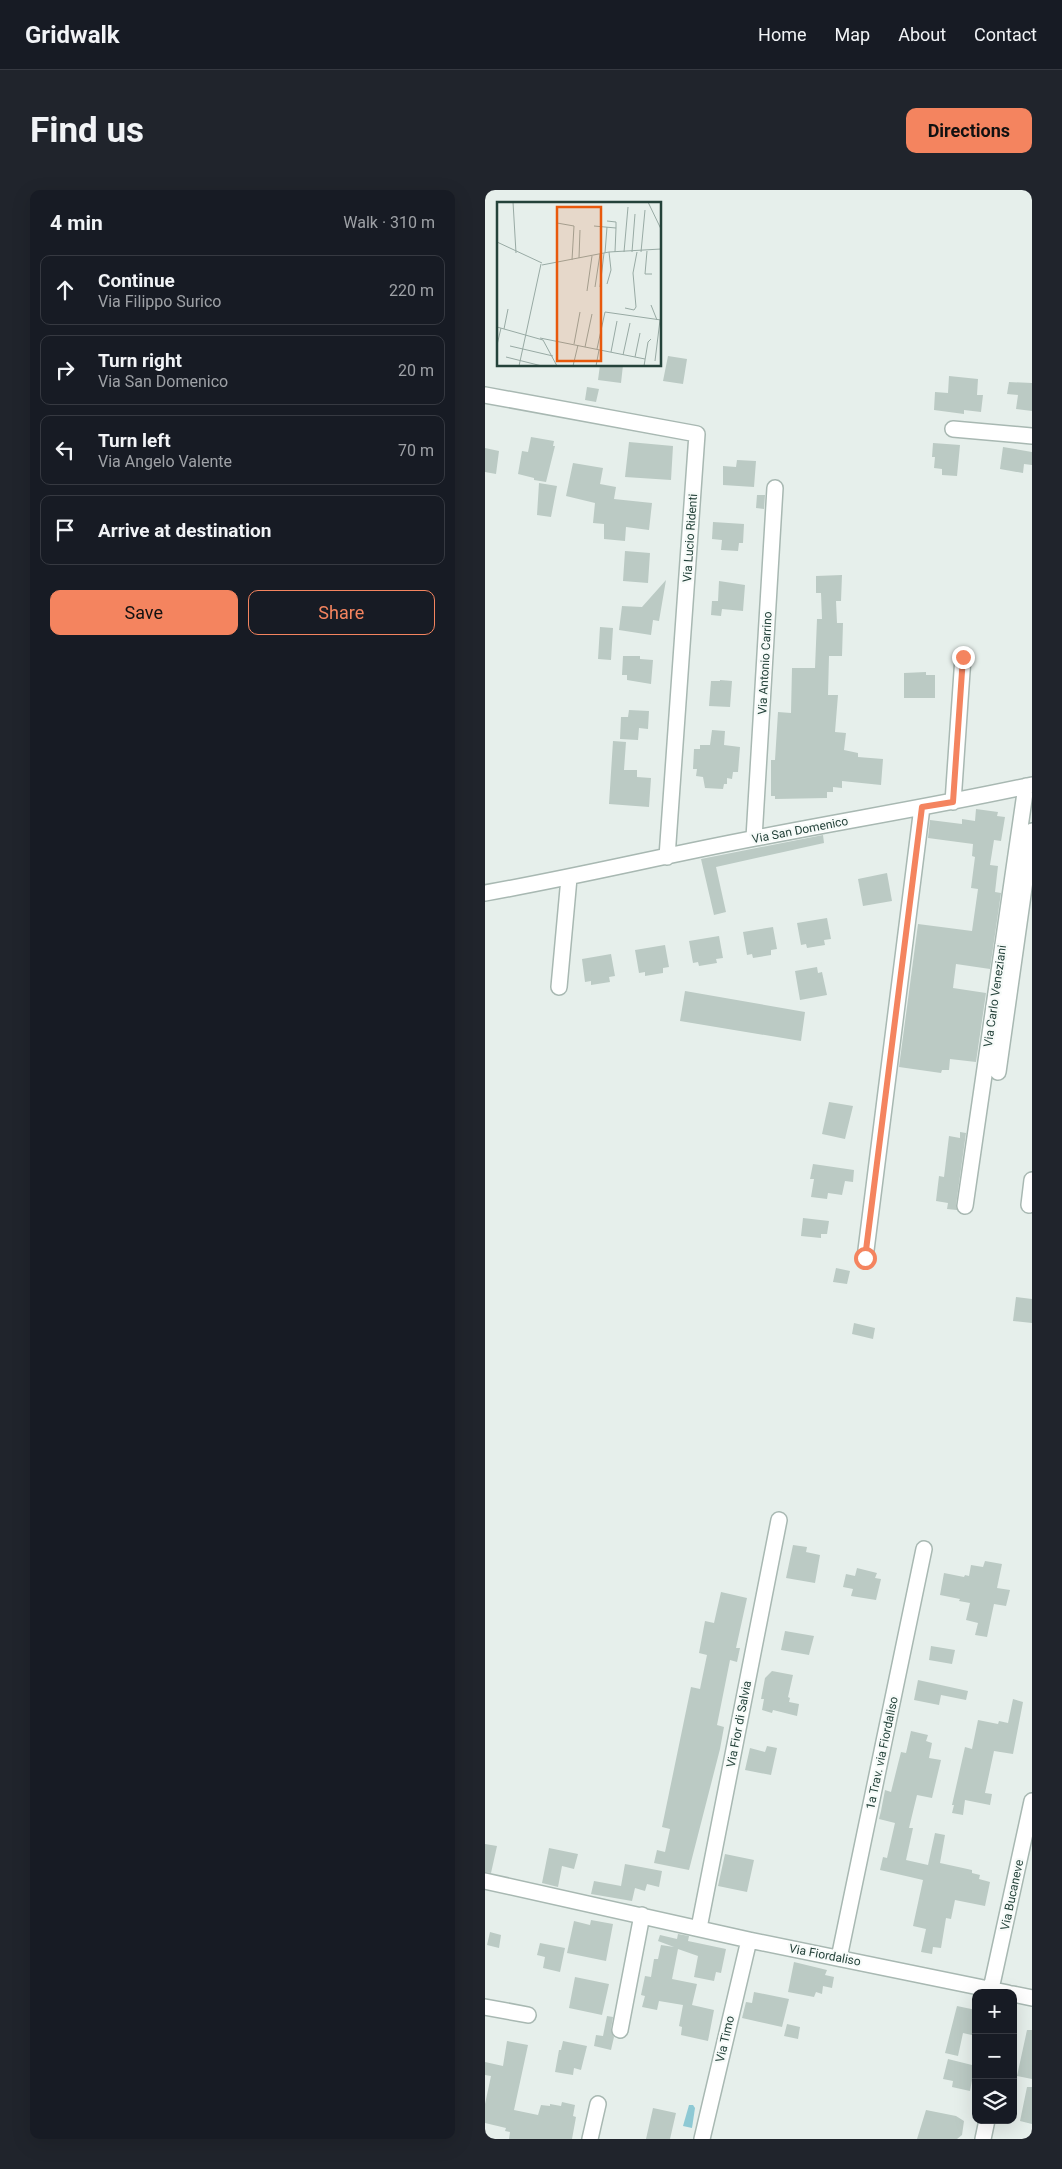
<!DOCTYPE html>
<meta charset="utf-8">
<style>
body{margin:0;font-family:Roboto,sans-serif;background:#20242c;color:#f1f3f6}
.controls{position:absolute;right:15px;bottom:15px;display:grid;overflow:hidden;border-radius:10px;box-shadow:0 5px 20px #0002}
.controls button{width:45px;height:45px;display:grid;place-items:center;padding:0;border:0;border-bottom:1px solid #363941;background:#171b24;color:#f1f3f6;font:25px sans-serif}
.stop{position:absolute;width:15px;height:15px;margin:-11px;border:4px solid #f4845f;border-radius:50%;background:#fff}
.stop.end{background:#f4845f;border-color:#fff;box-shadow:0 1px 5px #0008}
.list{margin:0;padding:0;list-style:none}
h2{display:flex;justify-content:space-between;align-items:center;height:65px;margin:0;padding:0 20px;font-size:21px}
h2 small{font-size:16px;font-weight:400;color:#9ea1a6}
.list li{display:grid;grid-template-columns:32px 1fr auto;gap:15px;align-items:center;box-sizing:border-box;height:70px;margin:0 10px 10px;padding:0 10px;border:1px solid #363941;border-radius:10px}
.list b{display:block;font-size:19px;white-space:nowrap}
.list p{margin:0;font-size:16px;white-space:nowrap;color:#9ea1a6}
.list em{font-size:16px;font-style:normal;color:#9ea1a6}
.actions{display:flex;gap:10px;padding:15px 20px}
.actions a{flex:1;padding:11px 0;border:1px solid #f4845f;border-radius:10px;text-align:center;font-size:18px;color:#f4845f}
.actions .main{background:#f4845f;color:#111}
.icon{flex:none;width:28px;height:28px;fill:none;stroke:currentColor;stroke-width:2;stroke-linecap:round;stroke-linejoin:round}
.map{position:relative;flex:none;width:547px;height:1949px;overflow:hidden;border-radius:10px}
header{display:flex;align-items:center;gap:30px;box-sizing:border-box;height:70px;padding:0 25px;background:#171b24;border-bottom:1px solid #363941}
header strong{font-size:24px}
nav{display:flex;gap:28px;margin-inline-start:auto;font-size:18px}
.intro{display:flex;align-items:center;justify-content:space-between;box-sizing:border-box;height:120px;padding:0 30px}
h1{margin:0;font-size:35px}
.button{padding:12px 22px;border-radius:10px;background:#f4845f;color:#111;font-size:18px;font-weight:700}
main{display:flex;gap:30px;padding:0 30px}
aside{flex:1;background:#171b24;border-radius:10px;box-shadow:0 5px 20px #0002}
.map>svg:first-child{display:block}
.water{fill:#8ec9d4}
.building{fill:#bbcac4}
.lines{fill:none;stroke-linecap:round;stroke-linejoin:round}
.street-casing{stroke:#a8b8b2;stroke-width:18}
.street{stroke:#fff;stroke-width:15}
.route{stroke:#f4845f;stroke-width:6}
.labels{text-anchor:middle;stroke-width:4.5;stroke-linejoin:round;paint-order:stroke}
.street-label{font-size:12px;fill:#24423a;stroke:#f7fbf9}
.inset-road{fill:none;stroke:#98aaa4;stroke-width:1}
.view{fill:#e8590c;fill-opacity:0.15;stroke:#e8590c;stroke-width:2.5}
.inset-edge{fill:none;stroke:#24423a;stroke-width:2.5}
</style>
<header>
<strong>Gridwalk</strong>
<nav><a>Home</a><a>Map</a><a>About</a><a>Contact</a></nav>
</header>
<div class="intro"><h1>Find us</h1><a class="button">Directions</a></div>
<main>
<aside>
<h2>4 min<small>Walk · 310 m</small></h2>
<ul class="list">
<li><svg class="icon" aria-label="ahead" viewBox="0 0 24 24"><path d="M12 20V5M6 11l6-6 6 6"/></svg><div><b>Continue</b><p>Via Filippo Surico</p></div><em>220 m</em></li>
<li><svg class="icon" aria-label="right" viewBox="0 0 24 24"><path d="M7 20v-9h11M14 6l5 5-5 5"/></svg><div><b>Turn right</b><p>Via San Domenico</p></div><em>20 m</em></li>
<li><svg class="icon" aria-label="left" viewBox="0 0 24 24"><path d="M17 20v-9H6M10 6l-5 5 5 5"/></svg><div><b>Turn left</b><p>Via Angelo Valente</p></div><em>70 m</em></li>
<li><svg class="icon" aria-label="arrive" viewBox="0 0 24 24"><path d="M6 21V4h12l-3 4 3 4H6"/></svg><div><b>Arrive at destination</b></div></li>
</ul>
<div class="actions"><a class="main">Save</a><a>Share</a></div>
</aside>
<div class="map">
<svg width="547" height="1949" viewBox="0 0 547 1949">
<rect width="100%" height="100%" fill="#e6efeb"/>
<path class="water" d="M204,1915H208L210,1918L207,1938L198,1936Z"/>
<path class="building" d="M183,166L202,169L198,194L178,191Z
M115,175H138L136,193L113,190Z
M464,186L493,189L492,205H498L496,222L479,220V224L449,220L450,202L463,203Z
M524,192L547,193V221L531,219L533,205L522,204Z
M102,197L114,199L111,212L100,210Z
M46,247L69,251L68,256H70L61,292L49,290V288L33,284L37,261L43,262Z
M144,252L188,256L186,290L140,287Z
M448,253L475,255L472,286L457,285V279L449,278L450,267H447Z
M518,257L547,262V275L539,274L538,283L515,279Z
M0,258L14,261L11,284L0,282Z
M252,270L271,271L269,297L238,295V276L251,277Z
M88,273L118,278L115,294L131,297L129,309L167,313L164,340L141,337L140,351L119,349V334L108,333L110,313L81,306Z
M54,293L72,296L66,327L52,325Z
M272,305H280L279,319L271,318Z
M228,332L259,334L258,353H254L253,361L236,360L237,350L227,349Z
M140,361L165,363L163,393L138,391Z
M357,385L356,411H351L352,433H358L357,466H344L343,505H353L350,542L361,543L359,560L373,563V567L398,569L396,595L357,591V598L348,597V602H342V608L290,609V606H286V570H290L293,522L306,523L307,478H330L332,429H337L336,403H331V386Z
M181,390L174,431L168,430L166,445L134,440L137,416L157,417Z
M234,391L260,395L258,421L237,419L236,426L226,425L227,411H233Z
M115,437L128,438L126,470L113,469Z
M138,466H155V469L168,470L166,494L142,490V485H137Z
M441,482V485H450V508H419V483Z
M235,490L247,491L245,517L224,516L226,491H235Z
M144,520L164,521L163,539L154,538L153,550L135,549L136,527H143Z
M227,540L240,541L239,555L255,557L253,582H248L247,589L242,588V594H239L238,599L220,598L218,587L211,586L212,579H208L209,559H215V555H225Z
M128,551L141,552L139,580H152V587L166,588L164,617L124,614Z
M491,619L513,622L512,626L520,627L516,651L509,650L505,675L513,676L510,702L516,703L505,779L471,774L468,798L501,803L491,872L465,869L464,880H457L456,883L414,877L433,734L487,741L493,699L486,698L490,667L487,666L488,654L443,648L445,630L477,634V629L490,631Z
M338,645L339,653L231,677L241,722L229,725L216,669Z
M402,683L407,711L378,716L373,689Z
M342,728L346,749L339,750L340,755L322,758L321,754L316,755L312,733Z
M288,737L292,759L286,760V765L268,768L267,764L262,765L258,742Z
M234,746L238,768L231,769L232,773L214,776L213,772L208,773L204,751Z
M180,755L184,777L178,778V783L160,786V782L154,783L150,760Z
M126,764L130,786L124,787L125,792L106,795V791L100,792L97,769Z
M332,777L333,783L337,782L342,805L315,810L310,781Z
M200,801L320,822L316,851L195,831Z
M344,912L368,916L360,949L337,944Z
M475,942L481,943L471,1015L472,1020L462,1019L463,1013L451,1011L454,986L459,987L464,946L475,948Z
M328,974L369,980L368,992L360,991L357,1005L343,1003L342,1009L326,1007L329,989H325Z
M318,1028L344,1031L342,1044H336V1048L316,1046Z
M351,1078L365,1081L362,1094L348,1092Z
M531,1107L547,1109V1133L528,1131Z
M369,1133L390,1138L388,1149L367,1144Z
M308,1355L322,1357L321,1362L335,1365L330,1393L301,1388Z
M500,1371L517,1374L512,1398L525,1400L521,1416L509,1414L502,1447L490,1445L493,1433L481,1430L485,1413L474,1411L475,1409L455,1405L459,1383L479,1387L480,1385L484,1386L486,1375L498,1377Z
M372,1378L392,1383L390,1388L396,1389L391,1410L366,1406L368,1399L358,1397L361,1384L370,1386Z
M236,1402L262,1408L251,1458H255L252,1472L245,1470L232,1535L239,1537L235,1559L204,1680L169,1673L172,1660L180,1662L185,1639L177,1637L206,1497L215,1499L222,1465L214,1463L220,1431L229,1433Z
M300,1441L329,1446L324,1465L296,1460Z
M446,1456L470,1460L467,1474L444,1470Z
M287,1481L308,1485L303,1507L305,1508L304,1512L314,1514L312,1526L288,1520L287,1523L277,1520L279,1509H276L280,1488Z
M433,1490L483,1501L481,1510L456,1505L454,1515L429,1510Z
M528,1509L538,1512L528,1564L509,1561L500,1603L507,1604L505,1615L480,1610L478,1625L467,1623L469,1615H467L480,1557L487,1559L493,1530L513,1534L514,1531L523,1533Z
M426,1541L443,1545L441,1551L447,1553L444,1568L456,1570L447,1608L432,1605L424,1638H428L421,1670L443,1675L450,1643L460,1645L455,1673L487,1680V1683L495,1685L494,1689L505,1692L500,1716L470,1710L466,1729L461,1728L456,1758L448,1757L447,1764L436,1762L441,1739L428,1736L438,1690L395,1680L398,1667L402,1668L410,1633L394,1629L396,1621L400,1600L406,1602L416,1562L421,1563Z
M282,1556L292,1558L286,1585L260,1580L265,1558L280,1562Z
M0,1654L12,1656L6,1683L0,1682Z
M64,1658L93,1664L89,1679L77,1676L73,1697L57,1693Z
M240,1664L269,1670L262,1702L233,1696Z
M140,1674L177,1681L174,1697L162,1694L160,1701L150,1698L147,1711L106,1704L109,1691L136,1696Z
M106,1730L128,1734L121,1771L82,1763L89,1731L105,1735Z
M5,1742L16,1745L14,1758L2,1755Z
M193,1744L204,1746L203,1751L241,1759L236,1783L231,1782L229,1791L209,1787L213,1766L193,1759L187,1789L212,1794L207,1815L229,1820L223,1851L196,1845L197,1837L194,1836L198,1815L174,1811L172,1820L157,1817L160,1806L156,1805L160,1786L166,1787L169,1769H173L176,1755L189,1757L173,1751L175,1745L192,1749Z
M55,1753L80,1758L75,1782L58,1778L60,1767L52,1765Z
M309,1772L342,1780L340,1785L349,1787L347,1798L338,1796L337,1804L331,1802L329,1807L303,1802Z
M90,1787L124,1794L117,1825L84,1818Z
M269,1802L304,1809L297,1837L257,1828L261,1812L267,1813Z
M472,1816L491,1820V1846L478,1843L473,1866L460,1863Z
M122,1826L128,1827L126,1839L129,1847L126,1860L109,1856L111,1845L118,1846Z
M302,1834L315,1837L313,1849L299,1846Z
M542,1840H547V1889L532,1886Z
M22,1851L43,1855L29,1920L53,1925L56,1915L65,1916V1914L76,1916L77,1912L90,1915L88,1926L91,1927L87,1949H24L25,1942L20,1941L21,1938L0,1933V1914L6,1886L0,1885V1872L18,1876Z
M78,1851L102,1856L96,1880L89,1878L88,1885L70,1882L74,1860H76Z
M463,1869L491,1876L489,1890H487L485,1901L467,1897L468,1891L458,1889Z
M542,1897H547V1934L535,1931Z
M168,1918L191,1923L185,1949H161Z
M441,1920L471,1926L479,1931L477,1945L472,1949H432Z"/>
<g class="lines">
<defs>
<path id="street" d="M0,205L212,244L182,667
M468,239L547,246
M468,612L478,467
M269,648L290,298
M0,703C91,687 181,665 271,648C363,630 455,615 547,595
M74,797L84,688
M513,882L547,641
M544,1015L547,990
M480,1016L541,596
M380,1068L437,617
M0,1691L264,1750L523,1803
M214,1738L294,1330
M354,1768L439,1359
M506,1799L547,1611
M528,1804L547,1808
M0,1817L43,1825
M135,1840L157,1725
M105,1949L113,1914
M217,1949L264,1750
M498,1949L502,1930"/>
</defs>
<use href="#street" class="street-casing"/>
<use href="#street" class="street"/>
</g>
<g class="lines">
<path class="route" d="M380,1068L437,617L468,612L478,467"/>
</g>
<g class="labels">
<g class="street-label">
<text transform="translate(205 348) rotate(-86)" y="4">Via Lucio Ridenti</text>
<text transform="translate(280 473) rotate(-87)" y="4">Via Antonio Carrino</text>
<text transform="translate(315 640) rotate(-11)" y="4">Via San Domenico</text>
<text transform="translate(510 806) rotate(-82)" y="4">Via Carlo Veneziani</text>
<text transform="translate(254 1534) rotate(-79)" y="4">Via Fior di Salvia</text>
<text transform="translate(397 1563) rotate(-78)" y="4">1a Trav. via Fiordaliso</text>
<text transform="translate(527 1705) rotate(-78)" y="4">Via Bucaneve</text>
<text transform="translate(340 1765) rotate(11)" y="4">Via Fiordaliso</text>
<text transform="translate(240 1849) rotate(-77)" y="4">Via Timo</text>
</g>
</g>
<g transform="translate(12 12)">
<rect width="164" height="164" fill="#e6efeb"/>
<path class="inset-road" d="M16,0L19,51M151,0L164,27M110,19L119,20V26M60,21L77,24L75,58M97,24L119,26L118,50M0,40L45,61M150,49L148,72H155M127,50L131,5M135,50L138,12M144,50L148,8M108,51L110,25M82,56L83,28M45,63L112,50L164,47M110,82L114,68L112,50M98,85L103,52M103,85L107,51M90,89L95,54M154,103L160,118M128,106L137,108L139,105L136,71L140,50M0,125L46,138L60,164M7,127L11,107M43,136L148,157M77,142L83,110M0,143L4,126M13,144L56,154M88,145L95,112M100,147L108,110L164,118M114,150L120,119M126,153L133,121M9,155L45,164M138,155L143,131M158,159L163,118M22,164L44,62M76,164L81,143M99,164L102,148M147,164L151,140L154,137"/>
<path class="view" d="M60,5H104V159H60Z"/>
<rect width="164" height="164" class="inset-edge"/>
</g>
</svg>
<div class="controls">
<button>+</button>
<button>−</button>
<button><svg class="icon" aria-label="layers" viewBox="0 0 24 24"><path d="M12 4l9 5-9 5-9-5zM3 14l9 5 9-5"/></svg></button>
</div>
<div class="stop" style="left:380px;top:1068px"></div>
<div class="stop end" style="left:478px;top:467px"></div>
</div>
</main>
